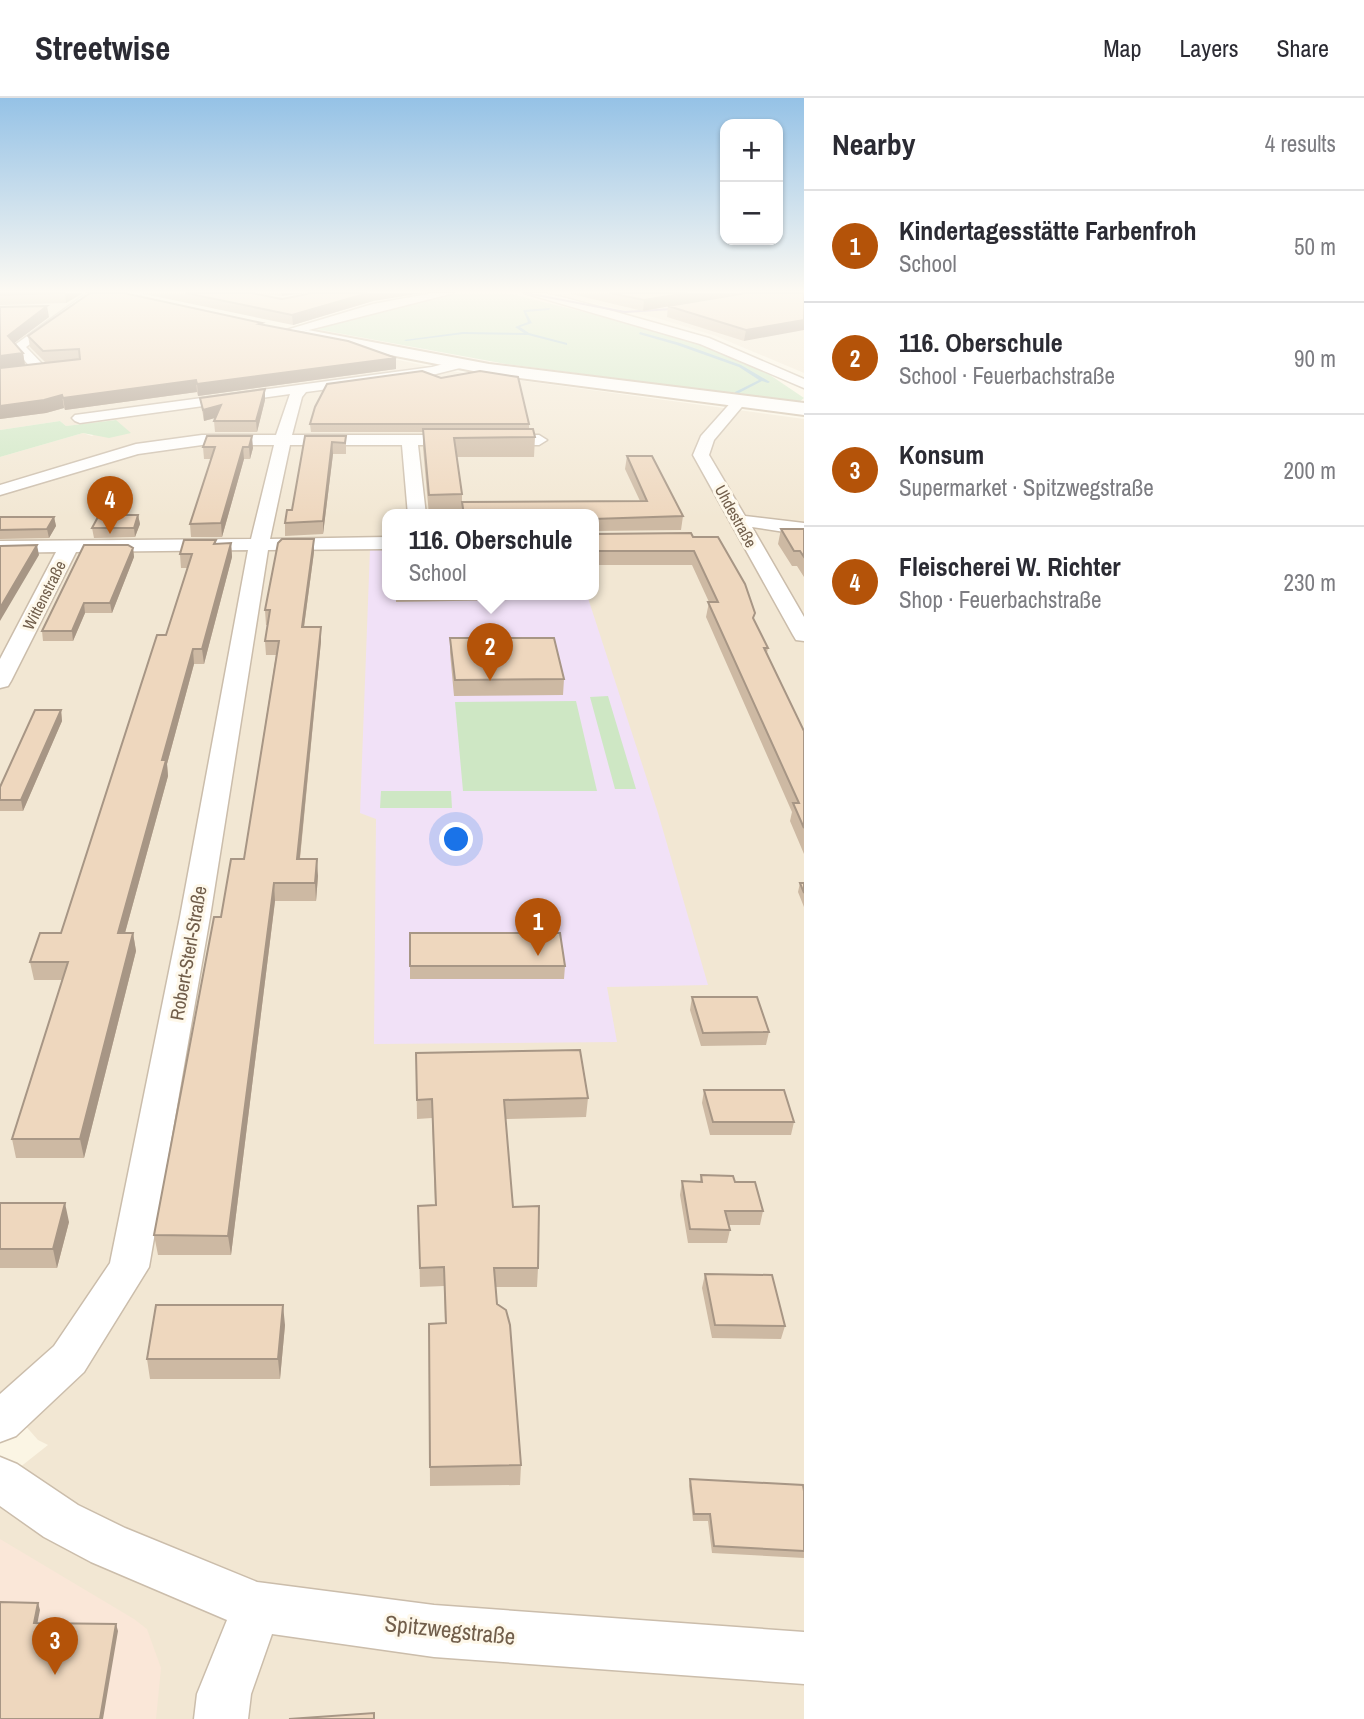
<!DOCTYPE html>
<meta charset="utf-8">
<style>
body{margin:0;font-family:"Archivo Narrow",sans-serif;background:#f2f2f3;color:#2b2b33}
.controls{position:absolute;right:21px;top:21px;display:grid;overflow:hidden;border-radius:14px;box-shadow:0 2px 5px #0004}
.controls button{width:63px;height:63px;display:grid;place-items:center;padding:0;border:0;border-bottom:2px solid #e1e1e2;background:#fff;color:#2b2b33;font:35px sans-serif}
.you{position:absolute;left:457px;top:742px;width:24px;height:24px;margin:-18px;border:5px solid #fff;border-radius:50%;background:#1a73e8;box-shadow:0 0 0 10px #1a73e833}
.badge{display:grid;place-items:center;width:46px;height:46px;border-radius:50%;background:#b45309;color:#fff;font-size:23px;font-weight:700}
.pin{position:absolute;translate:-50% -58px;filter:drop-shadow(0 2px 4px #0008)}
.pin::after{content:'';position:absolute;top:37px;width:24px;height:21px;background:inherit;clip-path:polygon(0 0,100% 0,50% 100%)}
.popup{position:absolute;left:382px;top:411px;width:217px;height:91px;box-sizing:border-box;display:grid;place-content:center;border-radius:14px;background:#fff;filter:drop-shadow(0 2px 5px #0005);font-size:23px;white-space:nowrap;color:#7c7c81}
.popup b{font-size:26px;color:#2b2b33}
.popup::after{content:'';position:absolute;left:50%;top:100%;margin-left:-14px;border:14px solid transparent;border-top-color:#fff}
.list{margin:0;padding:0;list-style:none}
h2{display:flex;justify-content:space-between;align-items:center;height:91px;margin:0;padding:0 28px;font-size:30px}
h2 small{font-size:23px;font-weight:400;color:#7c7c81}
.list li{display:grid;grid-template-columns:46px 1fr auto;gap:21px;align-items:center;box-sizing:border-box;height:112px;padding:0 28px;border-top:2px solid #e1e1e2}
.list b{display:block;font-size:26px;white-space:nowrap}
.list p{margin:0;font-size:23px;white-space:nowrap;color:#7c7c81}
.list em{font-size:23px;font-style:normal;color:#7c7c81}
.map{position:relative;flex:none;width:804px;height:1621px;overflow:hidden}
header{display:flex;align-items:center;gap:42px;box-sizing:border-box;height:98px;padding:0 35px;background:#fff;border-bottom:2px solid #e1e1e2}
header strong{font-size:33px}
nav{display:flex;gap:38px;margin-inline-start:auto;font-size:24px}
main{display:flex}
aside{flex:1;background:#fff}
.map>svg:first-child{display:block}
.residential{fill:#f2e7d3;fill-rule:evenodd}
.commercial{fill:#fae7d8}
.education{fill:#f1e1f7}
.green{fill:#cee7c4}
.lines{fill:none;stroke-linecap:round;stroke-linejoin:round}
.stream{fill:#a1c6d4;fill-rule:evenodd}
.minor-casing{stroke:#cbbdab;stroke-width:3}
.secondary-casing{stroke:#cebea9;stroke-width:4}
.minor{fill:#fff;fill-rule:evenodd}
.secondary{fill:#fff;fill-rule:evenodd}
.tram{stroke:#b8a4c3;stroke-width:2}
.wall{fill:#cdb9a3}
.shaded-wall{fill:#a79685}
.building{fill:#eed7be;stroke:#a79685;stroke-width:2}
.labels{text-anchor:middle;stroke-width:6;stroke-linejoin:round;paint-order:stroke}
.far-street-label{font-size:16px;fill:#715e4b;stroke:#fef8ea}
.street-label{font-size:19px;fill:#715e4b;stroke:#fef8ea}
.near-street-label{font-size:23px;fill:#715e4b;stroke:#fef8ea}
</style>
<header>
<strong>Streetwise</strong>
<nav><a>Map</a><a>Layers</a><a>Share</a></nav>
</header>
<main>
<div class="map">
<svg width="804" height="1621" viewBox="0 0 804 1621">
<rect width="100%" height="100%" fill="#fbf5e4"/>
<path class="residential" d="M0,195H83L450,273L804,321V1621H0V1385L48,1347L38,1342L0,1299V359L83,335L92,338L116,322L66,328L60,323L0,332ZM387,417H593V497H387Z
M551,195H795L804,198V275L716,238L657,220Z"/>
<path class="commercial" d="M0,1441L134,1521L147,1531L161,1570L156,1621H0Z"/>
<path class="education" d="M370,451H387V497H587L658,715L708,887L607,889L617,944L374,946L376,721L360,715Z"/>
<path class="green" d="M458,195H507L653,231L689,242L767,275L804,300L799,304L506,266L310,230Z
M116,322L131,335L109,340L83,335L0,359V332L60,323L66,328Z
M608,598L636,691H615L590,599Z
M576,603L597,693H463L455,604Z
M381,693H451L452,710H380Z"/>
<g class="lines">
<path class="stream" d="M550,210L549,212L526,214L532,225L520,229L529,235L567,245V247L528,237L463,236L406,243L404,242L463,234L524,235L515,229L528,224L523,212Z
M640,234L680,245L741,267L770,284L768,285L762,283L737,296H735V294L759,282L739,269L677,247L639,236Z"/>
<defs>
<path id="minor" d="M87,195H100L26,249L48,272L46,275H36L12,249Z
M433,195H454L289,237L283,233L373,206Z
M524,195H543L566,200L709,240L804,281V290L700,246Z
M459,262L466,266L464,269L432,277L306,294L302,299L292,337H539L547,342L539,347H418L426,417H408L402,347H290L270,441L387,439V451L268,452L210,819L149,1169L84,1274L16,1338L0,1344V1296L54,1248L110,1165L180,819L248,452L76,454L11,583L8,588L0,590V561L56,454L0,455V443L251,441L274,347H202L138,356L0,397V387L136,346L202,337H276L290,296L80,325L75,323L72,320L75,317L432,269Z
M739,300L746,304L714,342L709,357L745,418L804,425V437L752,429L804,519V543L796,542L793,537L693,357L701,338L734,301Z
M0,1359L17,1366L78,1407L125,1430L257,1484L434,1507L804,1534V1586L434,1559L272,1536L251,1596L248,1621H194L197,1596L227,1522L91,1464L44,1439L0,1408Z"/>
<path id="secondary" d="M308,232L489,266L804,305V317L489,276L302,240L300,237L302,234Z"/>
</defs>
<use href="#minor" class="minor-casing"/>
<use href="#secondary" class="secondary-casing"/>
<use href="#minor" class="minor"/>
<use href="#secondary" class="secondary"/>
<path class="tram" d="M526,195L625,214L687,210"/>
</g>
<path class="wall" d="M0,195H83L66,205L0,207Z
M139,195H306L282,198L254,195L282,201L373,203L293,227Z
M567,195H739L643,213Z
M804,195L744,243L667,219L668,208Z
M0,209L49,219L14,245L23,255L25,267L58,264H45L30,249L28,238L262,226L396,260V271L198,298L197,294L65,312L64,310L46,315L0,321Z
M200,300L265,302L257,334H215L214,323L215,320L204,323Z
M310,326H529V331L535,339L534,359H457L462,396V404L640,403L625,371L627,358L683,418L681,432L593,433V417H429L423,350V334H311Z
M207,338L253,350L250,361H244L222,439H191L190,426L211,361H204L203,349Z
M305,338H346V356H333L323,436L285,438V425L292,412Z
M138,417L140,426L135,439L94,440L92,430Z
M0,419H54L56,428L49,440L0,441Z
M781,431H804V479L797,468H792L778,446Z
M593,436L693,439L754,522L768,550L767,555L804,633V756L790,723L792,714L706,519L709,504L692,467H593Z
M231,445L232,459L204,566H194L167,666L168,678L125,835H133L136,853L84,1060H16L12,1041L62,882H34L30,864L61,835L166,537L188,470H181L180,456L216,446Z
M133,450L134,459L112,515H85L73,543H43L42,533Z
M314,454L304,529H321V543L300,761L318,778L316,803H275L231,1157H158L154,1137L221,819L244,761L276,557H266L265,543L268,527H266L265,512Z
M396,497H570V501L396,504Z
M450,540L564,581L563,597L454,598L450,555Z
M61,612L62,623L23,713H0V689Z
M800,785H804V809L798,794Z
M410,835L565,868L564,881H410Z
M692,899L769,934L766,947L701,948L690,912Z
M416,955L588,1000L586,1019L505,1021L513,1109L538,1170L537,1189H496L497,1206L521,1367L520,1387L430,1388L429,1226L445,1225L444,1188L420,1189L418,1108L435,1107L432,1020L417,1021Z
M704,992L794,1024L791,1037H710L702,1005Z
M701,1077L735,1084L763,1113L760,1127H728L730,1132L727,1145H688L680,1097L682,1083L700,1084Z
M0,1105L69,1124L57,1170H0Z
M705,1176L785,1228L781,1241L712,1240L702,1190Z
M285,1227L280,1281H150L147,1261Z
M690,1381L804,1393V1460L712,1455L708,1423H693L689,1388Z"/>
<path class="shaded-wall" d="M65,195H83L66,205Z
M282,195H306L282,198Z
M368,195H424L373,203L293,227L292,217Z
M687,195H739L643,213L644,202Z
M47,208L49,219L9,249L8,238Z
M804,222V232L744,243L746,232Z
M23,255L25,267L0,270V258Z
M396,260V271L198,298L197,286Z
M196,282L197,294L65,312L63,300Z
M265,291V302L257,334L256,323Z
M62,297L64,310L46,315L0,321V308Z
M221,307L222,318L204,323L203,312Z
M252,338L253,350L250,361L249,349Z
M332,344L333,356L323,436V423Z
M243,349L244,361L222,439L221,425Z
M138,417L140,426L135,439L134,430Z
M54,419L56,428L49,440L47,431Z
M314,441V454L302,543V529Z
M231,445L232,459L204,566L202,551Z
M37,447L39,457L0,523V510Z
M133,450L134,459L112,515L110,505Z
M84,505L85,515L73,543L72,533Z
M321,529V543L298,778L297,761Z
M193,551L194,566L167,666L168,678L120,853L118,835L162,662Z
M61,612L62,623L23,713L21,702Z
M317,761L318,778L316,803L315,785Z
M274,785L275,803L231,1157L228,1138Z
M133,835L136,853L84,1060L80,1041Z
M65,1105L69,1124L57,1170L53,1151Z
M283,1207L285,1227L280,1281L278,1261Z
M38,1505L40,1512L36,1532L34,1525Z
M116,1526L118,1533L103,1621H100Z"/>
<path class="building" d="M0,195H66L0,197Z
M90,195H124L262,225L259,226L348,243L396,260L197,286L196,282L63,300L62,297L44,302L0,308V270L80,261L79,251L43,253L28,238Z
M186,195H251L282,201L312,195H368L292,217Z
M610,195H687L644,202Z
M746,195H804V222L746,232L668,208Z
M47,208L8,238L23,255L0,258V209Z
M422,273L441,280L480,273L518,279L529,326H310L315,309L327,286Z
M265,291L256,323H214L221,307L203,312L200,300Z
M423,331H533L535,339L454,340L462,396L429,397Z
M207,338H252L249,349H243L221,425L190,426L215,349H203Z
M305,338H346L345,345L332,344L323,423L285,425L287,412H292Z
M627,358H652L683,418L593,421V417H464L462,404L647,403Z
M99,417H138L134,430H92Z
M0,419H54L47,431L0,432Z
M781,431H804V459L800,453H794Z
M691,435L693,439H718L745,486L755,515L753,520L768,550H764L804,633V730L793,705H799L708,504H718L694,453H593V436Z
M282,441H314L302,529H321L297,761H317L315,785H274L228,1138L154,1137L214,819H221L231,761H244L279,543H265L270,512H265L278,445Z
M184,442H216L214,446L231,445L202,551H193L162,662H166L118,835H133L80,1041H12L68,864H30L40,835H61L157,537H166L192,456H180Z
M37,447L0,510V448Z
M84,447H128L133,450L110,505H84L72,533H42Z
M450,540H554L564,581L455,582Z
M35,612H61L21,702H0V689Z
M800,785H804V795Z
M410,835H560L565,868H410Z
M692,899H757L769,934L703,935Z
M580,952L588,1000L504,1002L513,1109L539,1108L538,1170H494L497,1206L506,1212L510,1227L521,1367L430,1369L429,1226L446,1225L444,1169L420,1170L418,1108L436,1107L432,1001L417,1002L416,955Z
M704,992H784L794,1024H713Z
M701,1077L733,1078L735,1084H755L763,1113H725L730,1132L690,1131L682,1083L702,1084Z
M0,1105H65L53,1151H0Z
M705,1176L772,1177L785,1228L715,1227Z
M156,1207H283L278,1261H147Z
M690,1381L803,1387L804,1393V1453L714,1448L710,1416H694Z
M0,1504L38,1505L34,1525L116,1526L100,1621H0Z
M374,1615V1621H289Z"/>
<linearGradient id="sky" x2="0" y2="1"><stop stop-color="#95c2e6"/><stop offset="0.46" stop-color="#fdfaf3"/><stop offset="1" stop-color="#fdfaf3" stop-opacity="0"/></linearGradient>
<rect width="804" height="421" fill="url(#sky)"/>
<g class="labels">
<g class="far-street-label">
<text transform="translate(736 418) rotate(61)" y="6">Uhdestraße</text>
<text transform="translate(44 497) rotate(-63)" y="6">Wittenstraße</text>
</g>
<g class="street-label">
<text transform="translate(188 855) rotate(-80)" y="7">Robert-Sterl-Straße</text>
</g>
<g class="near-street-label">
<text transform="translate(450 1532) rotate(6)" y="8">Spitzwegstraße</text>
</g>
</g>
</svg>
<div class="controls">
<button>+</button>
<button>−</button>
</div>
<div class="you"></div>
<div class="pin badge" style="left:538px;top:858px">1</div>
<div class="pin badge" style="left:490px;top:583px">2</div>
<div class="popup"><b>116. Oberschule</b>School</div>
<div class="pin badge" style="left:55px;top:1577px">3</div>
<div class="pin badge" style="left:110px;top:436px">4</div>
</div>
<aside>
<h2>Nearby<small>4 results</small></h2>
<ul class="list">
<li><span class="badge">1</span><div><b>Kindertagesstätte Farbenfroh</b><p>School</p></div><em>50 m</em></li>
<li><span class="badge">2</span><div><b>116. Oberschule</b><p>School · Feuerbachstraße</p></div><em>90 m</em></li>
<li><span class="badge">3</span><div><b>Konsum</b><p>Supermarket · Spitzwegstraße</p></div><em>200 m</em></li>
<li><span class="badge">4</span><div><b>Fleischerei W. Richter</b><p>Shop · Feuerbachstraße</p></div><em>230 m</em></li>
</ul>
</aside>
</main>
